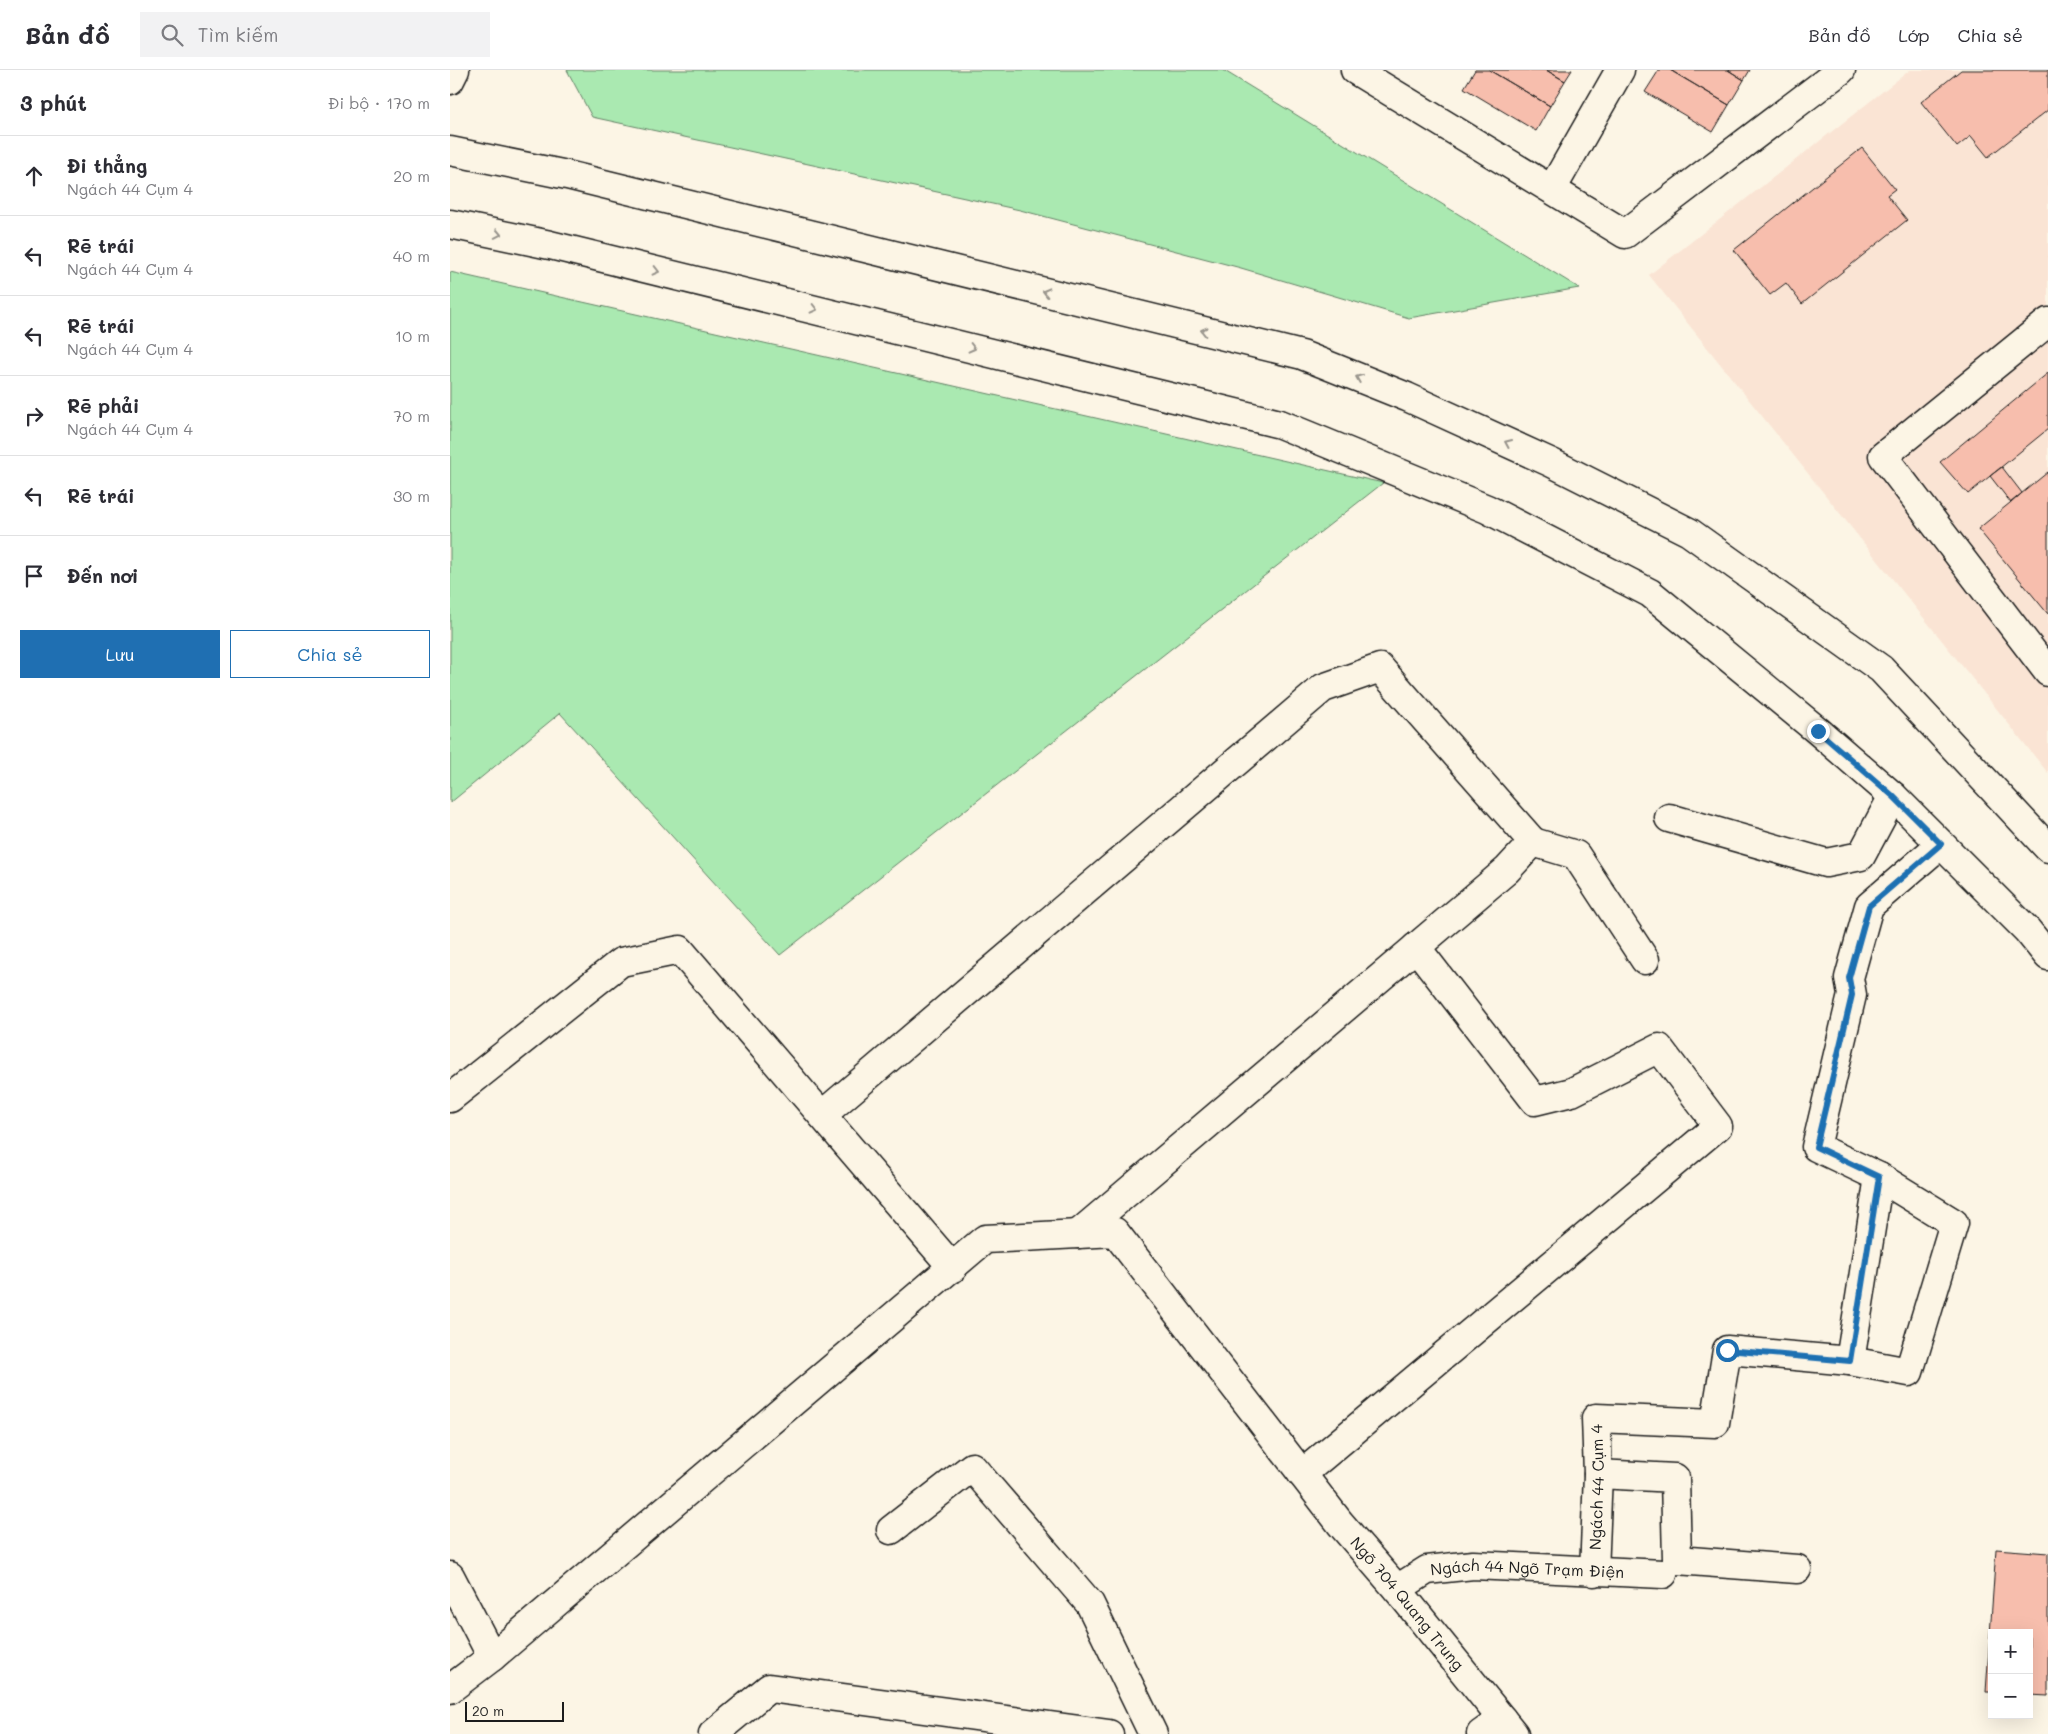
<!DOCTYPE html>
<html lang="vi">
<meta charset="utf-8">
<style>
body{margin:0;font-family:Mali,sans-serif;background:#f2f2f3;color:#2b2b33}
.controls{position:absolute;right:15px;bottom:15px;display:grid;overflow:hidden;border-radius:0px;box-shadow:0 5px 20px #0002}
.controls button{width:45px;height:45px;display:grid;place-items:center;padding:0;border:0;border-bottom:1px solid #e1e1e2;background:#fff;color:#2b2b33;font:25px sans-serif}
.scale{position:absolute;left:15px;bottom:12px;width:99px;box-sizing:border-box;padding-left:5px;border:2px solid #1c1c1c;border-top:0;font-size:14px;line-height:18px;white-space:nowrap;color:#1c1c1c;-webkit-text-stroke:4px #fcf5e5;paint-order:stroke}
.stop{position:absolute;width:15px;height:15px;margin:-11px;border:4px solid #1f6fb2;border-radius:50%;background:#fff}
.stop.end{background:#1f6fb2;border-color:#fff;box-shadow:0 1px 5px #0008}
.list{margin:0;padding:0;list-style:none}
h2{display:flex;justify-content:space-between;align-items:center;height:65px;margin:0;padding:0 20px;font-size:21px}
h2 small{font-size:16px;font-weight:400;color:#7c7c81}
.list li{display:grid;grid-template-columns:32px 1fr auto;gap:15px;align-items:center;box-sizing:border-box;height:80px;padding:0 20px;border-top:1px solid #e1e1e2}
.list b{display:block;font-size:19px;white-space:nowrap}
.list p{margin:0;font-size:16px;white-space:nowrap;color:#7c7c81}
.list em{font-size:16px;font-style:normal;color:#7c7c81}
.actions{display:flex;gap:10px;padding:15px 20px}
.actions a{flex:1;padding:11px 0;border:1px solid #1f6fb2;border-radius:0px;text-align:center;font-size:18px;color:#1f6fb2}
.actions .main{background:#1f6fb2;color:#fff}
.icon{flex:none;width:28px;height:28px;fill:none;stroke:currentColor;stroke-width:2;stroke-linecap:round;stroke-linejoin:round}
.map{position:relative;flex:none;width:1598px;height:1664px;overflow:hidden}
header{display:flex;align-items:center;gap:30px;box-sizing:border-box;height:70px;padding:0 25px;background:#fff;border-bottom:1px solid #e1e1e2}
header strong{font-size:24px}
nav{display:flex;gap:28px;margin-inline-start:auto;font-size:18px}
.search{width:350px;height:45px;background:#f2f2f3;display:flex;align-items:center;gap:12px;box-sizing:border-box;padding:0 18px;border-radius:0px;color:#7c7c81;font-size:19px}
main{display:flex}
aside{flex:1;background:#fff}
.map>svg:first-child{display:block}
.built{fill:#fae4d4}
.green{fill:#aae9b1;stroke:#638266}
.building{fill:#f7bead;stroke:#1c1c1c}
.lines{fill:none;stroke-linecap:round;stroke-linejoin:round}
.minor-casing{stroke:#1c1c1c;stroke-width:31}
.minor{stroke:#fcf5e5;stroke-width:28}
.oneway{stroke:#97938b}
.route{stroke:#1f6fb2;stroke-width:6}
.labels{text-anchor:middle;stroke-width:4.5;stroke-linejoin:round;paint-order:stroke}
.street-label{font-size:16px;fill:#1c1c1c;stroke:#fcf5e5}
</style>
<header>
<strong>Bản đồ</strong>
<div class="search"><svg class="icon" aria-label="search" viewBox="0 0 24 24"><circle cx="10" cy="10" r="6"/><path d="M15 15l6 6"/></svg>Tìm kiếm</div>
<nav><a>Bản đồ</a><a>Lớp</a><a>Chia sẻ</a></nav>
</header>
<main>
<aside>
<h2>3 phút<small>Đi bộ · 170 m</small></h2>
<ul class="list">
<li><svg class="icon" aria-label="ahead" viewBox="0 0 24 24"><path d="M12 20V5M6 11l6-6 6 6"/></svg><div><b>Đi thẳng</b><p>Ngách 44 Cụm 4</p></div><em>20 m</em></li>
<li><svg class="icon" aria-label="left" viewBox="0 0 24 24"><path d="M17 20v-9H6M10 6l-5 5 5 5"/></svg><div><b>Rẽ trái</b><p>Ngách 44 Cụm 4</p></div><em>40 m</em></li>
<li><svg class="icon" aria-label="left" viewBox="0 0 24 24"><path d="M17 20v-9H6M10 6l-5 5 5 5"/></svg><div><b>Rẽ trái</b><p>Ngách 44 Cụm 4</p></div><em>10 m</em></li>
<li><svg class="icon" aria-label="right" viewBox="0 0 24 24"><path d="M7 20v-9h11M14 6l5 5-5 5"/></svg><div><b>Rẽ phải</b><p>Ngách 44 Cụm 4</p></div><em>70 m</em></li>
<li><svg class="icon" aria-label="left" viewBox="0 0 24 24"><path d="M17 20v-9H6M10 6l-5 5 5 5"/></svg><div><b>Rẽ trái</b></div><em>30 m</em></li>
<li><svg class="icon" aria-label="arrive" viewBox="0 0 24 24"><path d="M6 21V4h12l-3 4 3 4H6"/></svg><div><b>Đến nơi</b></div></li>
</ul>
<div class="actions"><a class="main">Lưu</a><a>Chia sẻ</a></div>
</aside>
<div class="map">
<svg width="1598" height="1664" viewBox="0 0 1598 1664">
<rect width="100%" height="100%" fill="#fcf5e5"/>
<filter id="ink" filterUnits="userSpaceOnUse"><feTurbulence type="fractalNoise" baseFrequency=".02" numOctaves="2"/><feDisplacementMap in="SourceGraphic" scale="10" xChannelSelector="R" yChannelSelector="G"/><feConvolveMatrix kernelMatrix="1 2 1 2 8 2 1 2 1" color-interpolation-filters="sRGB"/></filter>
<g filter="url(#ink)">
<path class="built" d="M1460,0H1598V703L1199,205Z"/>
<path class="green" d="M117,0H773L1129,218L959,248L791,198L570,140L142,47Z
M0,202L933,413L330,885L110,643L0,733Z"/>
<path class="building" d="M1025,0H1039L1100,36L1086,61L1014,18Z
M1039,0H1096L1115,11L1100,36Z
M1096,0H1122L1115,11Z
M1209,0H1220L1279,35L1263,62L1195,22Z
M1220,0H1278L1294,10L1279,35Z
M1278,0H1300L1294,10Z
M1511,0H1598V40L1538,87L1521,66L1507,77L1471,32Z
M1412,78L1445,119L1437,125L1457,150L1352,234L1336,213L1320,225L1284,180Z
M1598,303V359L1518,424L1490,392Z
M1552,397L1572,423L1561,433L1540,406Z
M1598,402V544L1528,459Z
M1546,1479L1598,1483V1626L1579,1625V1563H1542V1622H1536Z"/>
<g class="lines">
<defs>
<g id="minor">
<path d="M905,0L1175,164L1391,0"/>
<path d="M0,10L5,0"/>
<path d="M0,81L117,105L852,285L957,327L1102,393L1239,462L1431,599L1598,778"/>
<path d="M1102,119L1170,0"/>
<path d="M0,154L100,175L830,354L1037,439L1200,523L1368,661L1443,726L1577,860L1598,886"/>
<path d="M1598,252L1433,386L1598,602"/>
<path d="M1219,748L1376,793L1411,786L1443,726"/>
<path d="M1083,772L1126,785L1195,890"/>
<path d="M0,1028L171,892L230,880L503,1198"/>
<path d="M372,1045L873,618L930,598L1083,772L1057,800L628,1164"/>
<path d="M1400,1291L1429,1107"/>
<path d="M852,1404L1268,1056L1209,978L1122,1022L1085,1031L966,877"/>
<path d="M1148,1404L1225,1408L1227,1490L1347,1499"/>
<path d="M441,1460L522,1397L640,1534L703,1664"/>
<path id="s1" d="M1144,1502L1148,1404L1146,1348L1265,1353L1277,1280L1400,1291L1459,1302L1504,1153L1429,1107L1366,1077L1402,925L1399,908L1419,836L1491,774"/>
<path d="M0,1506L42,1587"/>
<path id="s2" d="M947,1519L977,1500L1023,1495L1213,1504"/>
<path id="s3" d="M0,1619L42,1587L535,1169L665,1162L890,1453L947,1519L1064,1664"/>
<path d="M263,1664L319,1618L659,1664"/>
<path d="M1031,1664L1052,1649"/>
</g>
</defs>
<use href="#minor" class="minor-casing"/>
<use href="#minor" class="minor"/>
</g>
<defs><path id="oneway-chevron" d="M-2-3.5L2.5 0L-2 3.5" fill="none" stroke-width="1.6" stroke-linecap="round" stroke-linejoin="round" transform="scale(1.25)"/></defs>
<g class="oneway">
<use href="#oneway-chevron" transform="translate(48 164) rotate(11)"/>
<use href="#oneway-chevron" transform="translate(206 201) rotate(14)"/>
<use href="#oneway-chevron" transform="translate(596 222) rotate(-166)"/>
<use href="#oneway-chevron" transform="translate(364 239) rotate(14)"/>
<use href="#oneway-chevron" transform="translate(754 261) rotate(-166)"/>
<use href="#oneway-chevron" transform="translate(522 278) rotate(14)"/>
<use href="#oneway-chevron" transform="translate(909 308) rotate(-158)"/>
<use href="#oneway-chevron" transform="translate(1058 373) rotate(-156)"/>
</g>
</g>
<g class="lines" filter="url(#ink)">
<path class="route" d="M1277,1280L1400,1291L1429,1107L1366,1077L1402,925L1399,908L1419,836L1491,774L1443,726L1368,661"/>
</g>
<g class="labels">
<g class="street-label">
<text dy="6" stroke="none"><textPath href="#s1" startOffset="85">Ngách 44 Cụm 4</textPath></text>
<text dy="6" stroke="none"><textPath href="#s2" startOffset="136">Ngách 44 Ngõ Trạm Điện</textPath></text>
<text dy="6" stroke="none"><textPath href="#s3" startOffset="1302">Ngõ 704 Quang Trung</textPath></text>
</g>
</g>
</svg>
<div class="controls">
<button>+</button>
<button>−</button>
</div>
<div class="scale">20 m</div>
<div class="stop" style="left:1277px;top:1280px"></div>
<div class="stop end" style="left:1368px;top:661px"></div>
</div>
</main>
